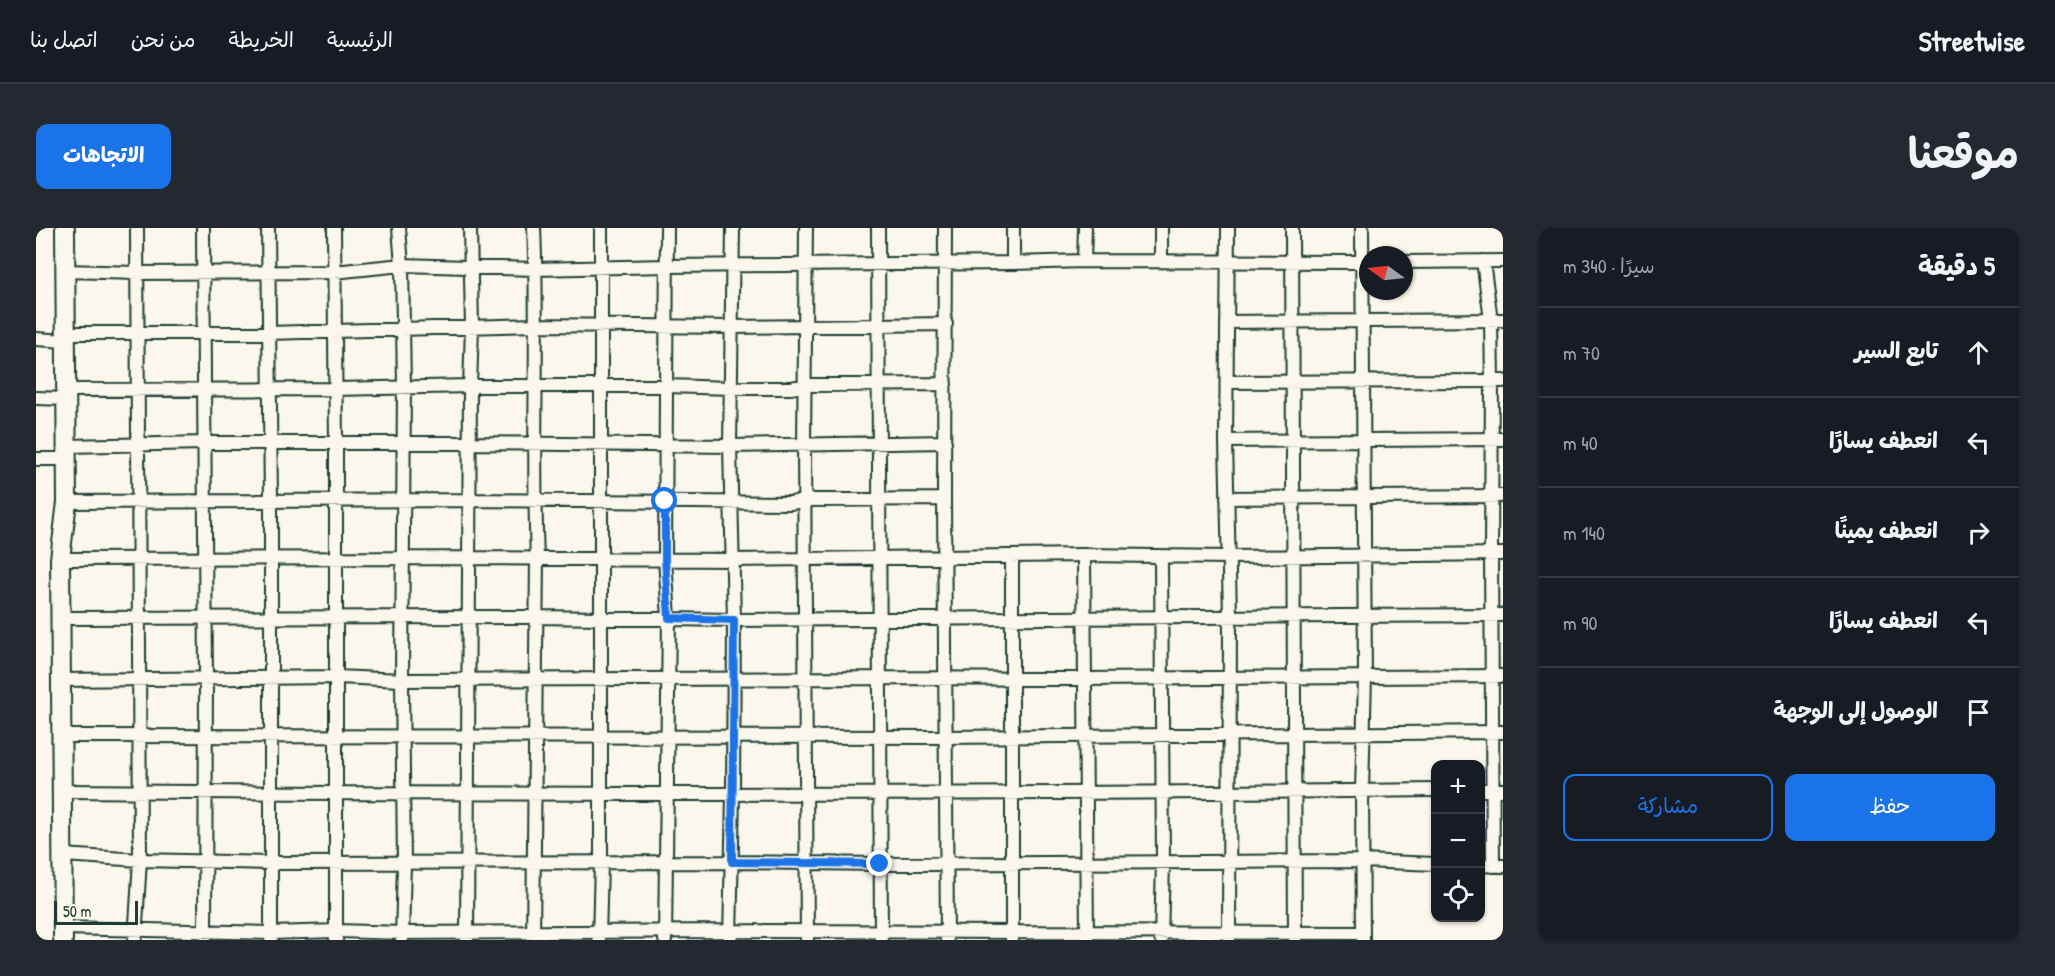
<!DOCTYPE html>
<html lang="ar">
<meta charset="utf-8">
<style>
body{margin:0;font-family:"Patrick Hand","Playpen Sans Arabic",sans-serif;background:#242831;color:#f1f3f6;direction:rtl}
.controls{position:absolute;right:18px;bottom:18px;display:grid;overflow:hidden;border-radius:12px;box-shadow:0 2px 4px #0004}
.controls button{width:54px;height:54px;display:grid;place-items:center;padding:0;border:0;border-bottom:2px solid #363941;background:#171b24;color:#f1f3f6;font:30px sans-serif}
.compass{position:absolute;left:1323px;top:18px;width:54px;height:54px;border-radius:50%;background:#171b24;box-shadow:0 2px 4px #0004;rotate:285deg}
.scale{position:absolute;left:18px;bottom:15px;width:84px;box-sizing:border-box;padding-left:6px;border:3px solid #1f3d34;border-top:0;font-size:16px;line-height:21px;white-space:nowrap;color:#1f3d34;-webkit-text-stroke:4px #fbf7ec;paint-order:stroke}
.stop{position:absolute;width:18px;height:18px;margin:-14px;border:4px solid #1a73e8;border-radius:50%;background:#fff}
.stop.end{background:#1a73e8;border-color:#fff;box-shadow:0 2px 6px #0008}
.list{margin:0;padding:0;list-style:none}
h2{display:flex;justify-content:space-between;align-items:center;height:78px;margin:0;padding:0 24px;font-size:26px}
h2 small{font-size:20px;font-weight:400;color:#9ea1a6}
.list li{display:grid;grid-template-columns:39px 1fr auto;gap:18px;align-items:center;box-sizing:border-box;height:90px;padding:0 24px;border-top:2px solid #363941}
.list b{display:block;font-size:22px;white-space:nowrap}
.list em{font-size:20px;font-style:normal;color:#9ea1a6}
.actions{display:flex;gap:12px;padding:18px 24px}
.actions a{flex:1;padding:14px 0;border:2px solid #1a73e8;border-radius:12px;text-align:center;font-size:21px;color:#1a73e8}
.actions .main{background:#1a73e8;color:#fff}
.icon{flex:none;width:33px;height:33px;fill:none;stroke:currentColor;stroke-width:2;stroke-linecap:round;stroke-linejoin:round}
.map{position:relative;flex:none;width:1467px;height:712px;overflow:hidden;direction:ltr;border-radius:12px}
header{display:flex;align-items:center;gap:36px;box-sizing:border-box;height:84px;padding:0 30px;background:#171b24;border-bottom:2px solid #363941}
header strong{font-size:28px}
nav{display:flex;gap:33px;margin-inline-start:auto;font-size:21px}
.intro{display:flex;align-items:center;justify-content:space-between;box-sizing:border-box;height:144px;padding:0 36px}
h1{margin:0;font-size:42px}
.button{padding:15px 27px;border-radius:12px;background:#1a73e8;color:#fff;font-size:21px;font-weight:700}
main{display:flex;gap:36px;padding:0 36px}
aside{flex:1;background:#171b24;border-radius:12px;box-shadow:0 2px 4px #0004}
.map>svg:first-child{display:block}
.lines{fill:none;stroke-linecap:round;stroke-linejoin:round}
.street-casing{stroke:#1f3d34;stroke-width:16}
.secondary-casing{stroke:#1f3d34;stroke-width:22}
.street{stroke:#fbf7ec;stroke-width:12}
.secondary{stroke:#fbf7ec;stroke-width:18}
.route{stroke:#1a73e8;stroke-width:8}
</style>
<header>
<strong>Streetwise</strong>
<nav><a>الرئيسية</a><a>الخريطة</a><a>من نحن</a><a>اتصل بنا</a></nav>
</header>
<div class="intro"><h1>موقعنا</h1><a class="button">الاتجاهات</a></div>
<main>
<aside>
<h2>5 دقيقة<small>سيرًا · 340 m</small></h2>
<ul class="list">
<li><svg class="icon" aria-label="ahead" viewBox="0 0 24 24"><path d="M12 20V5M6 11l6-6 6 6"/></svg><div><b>تابع السير</b></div><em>70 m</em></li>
<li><svg class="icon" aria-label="left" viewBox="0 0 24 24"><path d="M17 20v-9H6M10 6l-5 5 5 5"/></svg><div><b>انعطف يسارًا</b></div><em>40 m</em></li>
<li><svg class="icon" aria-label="right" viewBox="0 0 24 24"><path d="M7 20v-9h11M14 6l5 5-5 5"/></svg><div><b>انعطف يمينًا</b></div><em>140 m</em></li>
<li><svg class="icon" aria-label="left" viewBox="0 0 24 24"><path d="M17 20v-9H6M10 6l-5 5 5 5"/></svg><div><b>انعطف يسارًا</b></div><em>90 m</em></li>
<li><svg class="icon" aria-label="arrive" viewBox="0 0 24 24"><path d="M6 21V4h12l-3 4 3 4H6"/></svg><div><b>الوصول إلى الوجهة</b></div></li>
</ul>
<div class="actions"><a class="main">حفظ</a><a>مشاركة</a></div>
</aside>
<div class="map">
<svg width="1467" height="712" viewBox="0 0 1467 712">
<rect width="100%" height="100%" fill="#fbf7ec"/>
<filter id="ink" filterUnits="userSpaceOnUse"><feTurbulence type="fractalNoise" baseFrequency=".0167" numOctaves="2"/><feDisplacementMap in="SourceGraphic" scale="12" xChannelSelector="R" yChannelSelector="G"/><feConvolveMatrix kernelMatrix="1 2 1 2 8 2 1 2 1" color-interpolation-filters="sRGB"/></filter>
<g filter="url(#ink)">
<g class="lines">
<defs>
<path id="street" d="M167,0L170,451L169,712
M232,0L235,272V711
M298,0L300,215V712
M363,0L366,37L368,158L366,452L368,635L366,711
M770,0L768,217L771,712
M842,0L845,711
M909,0L908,271L911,711
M977,0V35
M1192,0L1190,213L1194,388L1193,711
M1256,0L1259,711
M1326,0L1329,449L1326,563L1327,711
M1048,33L1049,0
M1125,33V0
M1447,33L1455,92L1456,153L1455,326L1457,638
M1368,34L1467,33
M29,43L102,45L298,44L366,37L500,41L631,38L977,35L1048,33L1332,34
M1191,94L1467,92
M29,105H233L500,97L697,99L910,96
M0,111L29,113
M1191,154L1467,153
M30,162L300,161L434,158H630L696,160H755L770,157L909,156
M0,170L30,171
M1190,213L1467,211
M31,218L169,215H433L694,218L909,214
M0,231H31
M1191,270L1467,268
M31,274L434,272L755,275L770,272L908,271
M1048,327L1051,711
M24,331L434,330L696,332L1048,327L1193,329L1467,326
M24,390L500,389L698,392L1467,387
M24,452L301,449L366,452L845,450L1049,451L1467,448
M26,508L910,509L1467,504
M1444,562H1467
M26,563C484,567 942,567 1400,562
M27,627L104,632L235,635L696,634L844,636L1326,633L1400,636
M1444,637L1467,638
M27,700L235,705L301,703L367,705L694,703L1327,705
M431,711L434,158L436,99L434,0
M563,711L565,635V0
M1125,711L1127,634L1125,329
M99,712L104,632L101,0
M497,712L501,330C496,220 503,110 498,0
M629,712L633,390L629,331L631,0
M694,712L697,566L698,392L694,218L697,0
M976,712V329"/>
<path id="secondary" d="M27,712L24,331L31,274L29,0"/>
</defs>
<use href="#street" class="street-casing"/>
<use href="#secondary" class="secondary-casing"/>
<use href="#street" class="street"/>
<use href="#secondary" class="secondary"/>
</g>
</g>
<g class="lines" filter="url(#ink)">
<path class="route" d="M629,273V331L633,390L698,392L696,634L844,636"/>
</g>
</svg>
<div class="controls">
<button>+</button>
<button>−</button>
<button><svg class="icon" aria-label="locate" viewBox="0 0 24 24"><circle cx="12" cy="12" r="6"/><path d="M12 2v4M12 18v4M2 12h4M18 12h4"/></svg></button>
</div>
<svg class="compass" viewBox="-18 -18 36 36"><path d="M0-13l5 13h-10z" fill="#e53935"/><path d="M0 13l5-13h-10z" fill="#9ea1a6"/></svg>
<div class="scale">50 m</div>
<div class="stop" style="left:629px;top:273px"></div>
<div class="stop end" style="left:844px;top:636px"></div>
</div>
</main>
